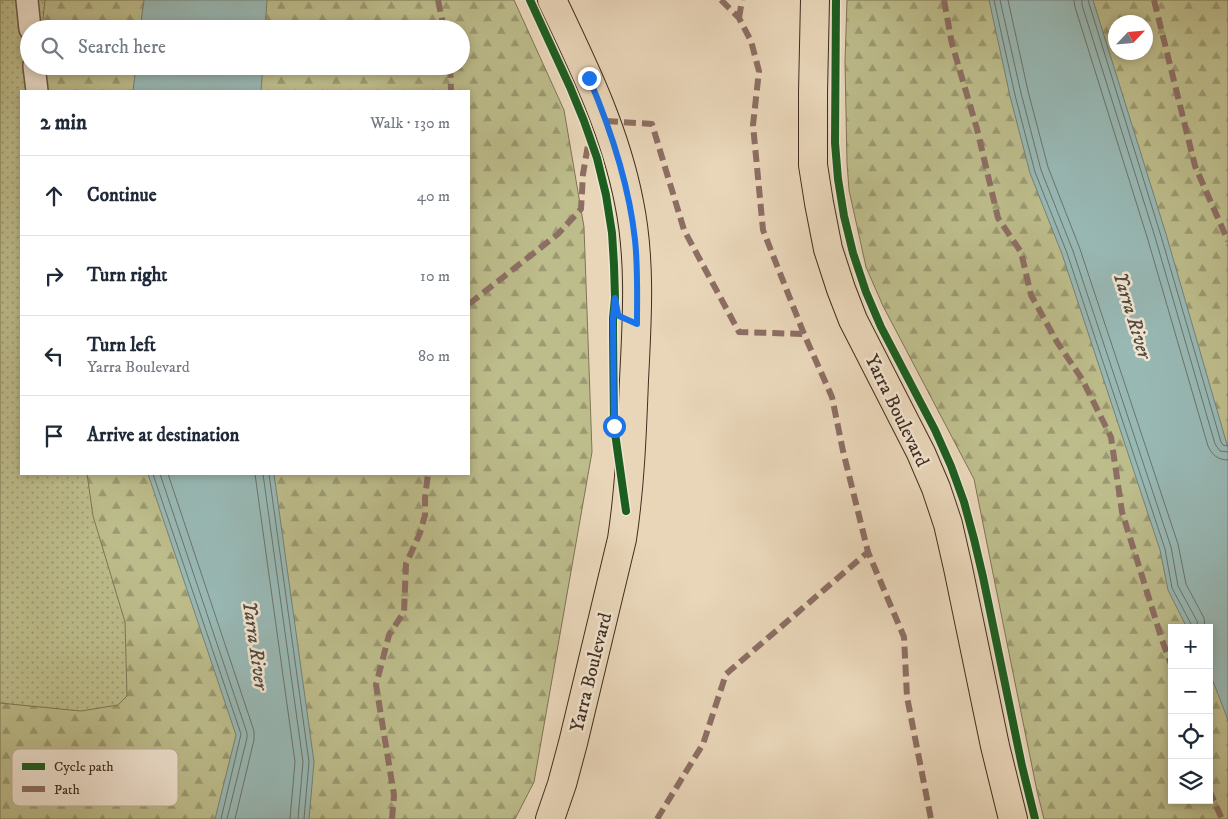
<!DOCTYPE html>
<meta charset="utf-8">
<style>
body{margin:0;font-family:"IM FELL DW Pica",serif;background:#f6f6f7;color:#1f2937}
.controls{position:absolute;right:15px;bottom:15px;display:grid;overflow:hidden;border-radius:0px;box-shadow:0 2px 8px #0003}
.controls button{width:45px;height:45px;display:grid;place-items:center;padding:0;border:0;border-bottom:1px solid #e0e1e3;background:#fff;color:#1f2937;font:25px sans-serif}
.compass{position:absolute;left:1108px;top:15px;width:45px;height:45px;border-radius:50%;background:#fff;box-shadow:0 2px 8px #0003;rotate:64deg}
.stop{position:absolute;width:15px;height:15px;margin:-11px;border:4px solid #1a73e8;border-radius:50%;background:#fff}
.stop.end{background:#1a73e8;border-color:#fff;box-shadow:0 1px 5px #0008}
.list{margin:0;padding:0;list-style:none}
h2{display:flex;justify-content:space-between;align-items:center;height:65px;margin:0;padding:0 20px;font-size:21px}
h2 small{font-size:16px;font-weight:400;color:#747a83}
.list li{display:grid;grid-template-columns:32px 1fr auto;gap:15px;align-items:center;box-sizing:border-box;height:80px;padding:0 20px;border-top:1px solid #e0e1e3}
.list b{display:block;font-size:19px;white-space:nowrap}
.list p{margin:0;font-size:16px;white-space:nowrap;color:#747a83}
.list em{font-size:16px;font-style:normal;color:#747a83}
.icon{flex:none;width:28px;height:28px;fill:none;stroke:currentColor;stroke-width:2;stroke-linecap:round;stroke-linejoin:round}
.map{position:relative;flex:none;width:1228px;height:819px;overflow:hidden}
.search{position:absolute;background:#fff;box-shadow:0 2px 8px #0003;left:20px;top:20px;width:450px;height:55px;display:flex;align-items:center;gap:12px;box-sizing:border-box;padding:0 18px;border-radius:28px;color:#747a83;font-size:19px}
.panel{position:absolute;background:#fff;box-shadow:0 2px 8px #0003;left:20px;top:90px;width:450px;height:385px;border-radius:0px}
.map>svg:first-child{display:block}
.grass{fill:url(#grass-dots);stroke:#7f7554}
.forest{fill:url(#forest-firs);stroke:#7f7554;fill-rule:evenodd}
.water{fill:#98b8b4;stroke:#758178}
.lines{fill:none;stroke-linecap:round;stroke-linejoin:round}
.shore{stroke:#6c7369;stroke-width:1}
.minor-casing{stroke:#6b5845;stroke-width:24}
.major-casing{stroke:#412e1e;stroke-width:30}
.minor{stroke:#f1e4d2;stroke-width:21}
.major{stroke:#e9d6b9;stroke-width:28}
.quiet{stroke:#8d6e63;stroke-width:6;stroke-dasharray:12 6;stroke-linecap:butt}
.cycleway-casing{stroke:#f1e4d2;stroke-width:11}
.cycleway{stroke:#1b5e20;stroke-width:8}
.route{stroke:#1a73e8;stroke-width:6}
.labels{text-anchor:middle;stroke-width:5;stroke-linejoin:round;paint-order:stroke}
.street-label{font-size:19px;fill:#412e1e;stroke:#f1e4d2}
.water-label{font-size:20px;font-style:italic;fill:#524a3c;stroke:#f1e4d2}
.key{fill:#f1e4d2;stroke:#bcad9c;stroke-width:1}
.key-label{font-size:14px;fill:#412e1e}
</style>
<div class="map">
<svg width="1228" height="819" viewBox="0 0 1228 819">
<defs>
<pattern id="grass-dots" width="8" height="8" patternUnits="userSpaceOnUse" patternTransform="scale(1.25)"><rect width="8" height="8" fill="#bdbc8b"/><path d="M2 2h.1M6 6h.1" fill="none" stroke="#9b9971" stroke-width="1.8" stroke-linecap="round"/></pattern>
<pattern id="forest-firs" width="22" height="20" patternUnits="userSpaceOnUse" patternTransform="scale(1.25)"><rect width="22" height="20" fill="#bdbc8b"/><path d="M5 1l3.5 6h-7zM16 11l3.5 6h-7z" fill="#9b9971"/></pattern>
</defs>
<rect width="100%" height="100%" fill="#e9d6b9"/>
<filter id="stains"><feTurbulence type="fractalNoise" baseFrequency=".004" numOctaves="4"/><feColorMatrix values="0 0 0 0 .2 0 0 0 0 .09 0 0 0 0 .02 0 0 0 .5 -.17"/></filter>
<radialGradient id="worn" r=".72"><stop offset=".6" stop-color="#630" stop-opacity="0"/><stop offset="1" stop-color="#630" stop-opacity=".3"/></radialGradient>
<path class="grass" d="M0,0H144L140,29H29V66L133,91H21V474H148L236,735L0,819Z"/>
<path class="forest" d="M45,0H514L564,110L584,227L592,452L534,782L515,819H0V703L81,711L118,705L127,696L125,622L93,516L87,474H469V91H36L38,66H461V29H42Z
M847,0H1228V819H1044L1037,791L1011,663L974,479L883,306L866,267L849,190L847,163L845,62ZM1116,22H1146V52H1116ZM1172,628H1209V800H1172Z"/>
<path class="water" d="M144,0H267L265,29H140Z
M989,0H1093L1166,234L1228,448V720L1209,671V628H1187L1168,590L1160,550L1062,254L1030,173L1010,96Z
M136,66H263L261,91H133Z
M148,474H274L314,762L309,819H215L236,735Z"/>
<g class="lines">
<path class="shore" d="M994,0L1015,95L1035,172L1067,253L1165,549L1172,588L1191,624L1192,628
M1000,0L1021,93L1041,170L1073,251L1171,547L1178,586L1197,621L1198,628
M1008,0L1028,91L1048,167L1080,249L1178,544L1186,584L1204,618L1205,628
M1074,0L1075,7L1148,240L1208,446C1212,455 1218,460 1228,460
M1082,0V5L1155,237L1215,444L1220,451L1228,452
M1088,0L1161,236L1221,442L1223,445L1228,446
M153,474L241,734L221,819
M160,474L247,733V738L227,819
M168,474L254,731V740L235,819
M255,474L295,762L290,819
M263,474L303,762L298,819
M269,474L309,762L304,819"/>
<defs>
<path id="minor" d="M27,0L30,29
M34,66L37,91"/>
<path id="major" d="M815,0L813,92V165L819,203L828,249L841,289L853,320L921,453L936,488L948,524L958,568L995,746L1013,819
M550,819L562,784L573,743L622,539C630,486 632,433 634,380C637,321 641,260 629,202C615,130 583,65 552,0"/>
</defs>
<use href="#minor" class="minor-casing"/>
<use href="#major" class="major-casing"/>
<use href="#minor" class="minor"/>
<use href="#major" class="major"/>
<path class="quiet" d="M438,0L444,29
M721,0L739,18L751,41L759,71L753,125L763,230L804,334L832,397L843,451L868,552L904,637L907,697L931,819
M944,0L952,44L977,129L998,218L1021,252L1031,295L1057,342L1082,379L1111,437L1122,512L1162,640L1172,667
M1154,0L1195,166L1228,241
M739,18L742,0
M450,66L451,91
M606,121L652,124L684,230L739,332L804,334
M469,304L558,234L581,209L583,174L589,139
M1209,790L1222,819
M392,819L394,795L376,685L389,635L404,612L406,564L420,533L425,515V498L428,474
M657,819L703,744L726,674L868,552"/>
<defs>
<path id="cycleway" d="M530,0L570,87L584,121L597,158L606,195L612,233L614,265L615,298L613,318V334L614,426L626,511
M836,0L835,143L838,179L844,216L853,253L866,292L881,327L935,430L951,466L964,502L974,539L983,577L1022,766L1035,819"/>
</defs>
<use href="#cycleway" class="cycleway-casing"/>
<use href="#cycleway" class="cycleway"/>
</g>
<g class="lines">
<path class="route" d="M589,78C611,130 629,184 635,240C638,268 637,296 637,324L619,316L618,314L615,298L613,318L614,426"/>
</g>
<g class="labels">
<g class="street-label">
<text transform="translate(898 410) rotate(64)" y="7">Yarra Boulevard</text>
<text transform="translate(590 672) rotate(-76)" y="7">Yarra Boulevard</text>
</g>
<g class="water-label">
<text transform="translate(1133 315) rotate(73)" y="7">Yarra River</text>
<text transform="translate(256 645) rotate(82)" y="7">Yarra River</text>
</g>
</g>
<rect x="12" y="749" width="166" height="57" rx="8" class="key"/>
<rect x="22" y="763" width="23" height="7" fill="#1b5e20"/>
<rect x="22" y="786" width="23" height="6" fill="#8d6e63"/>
<g class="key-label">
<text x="54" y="771">Cycle path</text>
<text x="54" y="794">Path</text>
</g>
<rect width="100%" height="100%" filter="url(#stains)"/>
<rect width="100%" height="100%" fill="url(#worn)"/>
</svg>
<div class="controls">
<button>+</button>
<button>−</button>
<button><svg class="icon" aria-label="locate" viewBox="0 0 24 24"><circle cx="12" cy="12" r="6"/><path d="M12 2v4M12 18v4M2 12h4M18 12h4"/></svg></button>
<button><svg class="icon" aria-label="layers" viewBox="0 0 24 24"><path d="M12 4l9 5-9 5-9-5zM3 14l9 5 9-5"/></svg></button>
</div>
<svg class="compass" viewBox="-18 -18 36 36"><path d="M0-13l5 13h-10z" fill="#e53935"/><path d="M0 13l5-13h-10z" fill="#747a83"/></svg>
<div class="stop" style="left:614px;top:426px"></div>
<div class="stop end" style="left:589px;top:78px"></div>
<div class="search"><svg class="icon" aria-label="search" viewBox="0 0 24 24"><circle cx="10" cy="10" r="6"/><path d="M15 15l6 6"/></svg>Search here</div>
<section class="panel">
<h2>2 min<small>Walk · 130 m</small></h2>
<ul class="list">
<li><svg class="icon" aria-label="ahead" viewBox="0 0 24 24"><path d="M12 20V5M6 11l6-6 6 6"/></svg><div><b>Continue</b></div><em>40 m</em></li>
<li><svg class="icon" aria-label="right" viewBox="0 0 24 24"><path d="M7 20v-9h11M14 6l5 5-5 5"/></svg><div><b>Turn right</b></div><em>10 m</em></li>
<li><svg class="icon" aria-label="left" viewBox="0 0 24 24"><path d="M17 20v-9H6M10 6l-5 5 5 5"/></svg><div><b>Turn left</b><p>Yarra Boulevard</p></div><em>80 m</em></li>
<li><svg class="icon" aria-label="arrive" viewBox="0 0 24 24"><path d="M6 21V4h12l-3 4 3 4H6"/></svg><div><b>Arrive at destination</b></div></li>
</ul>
</section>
</div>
